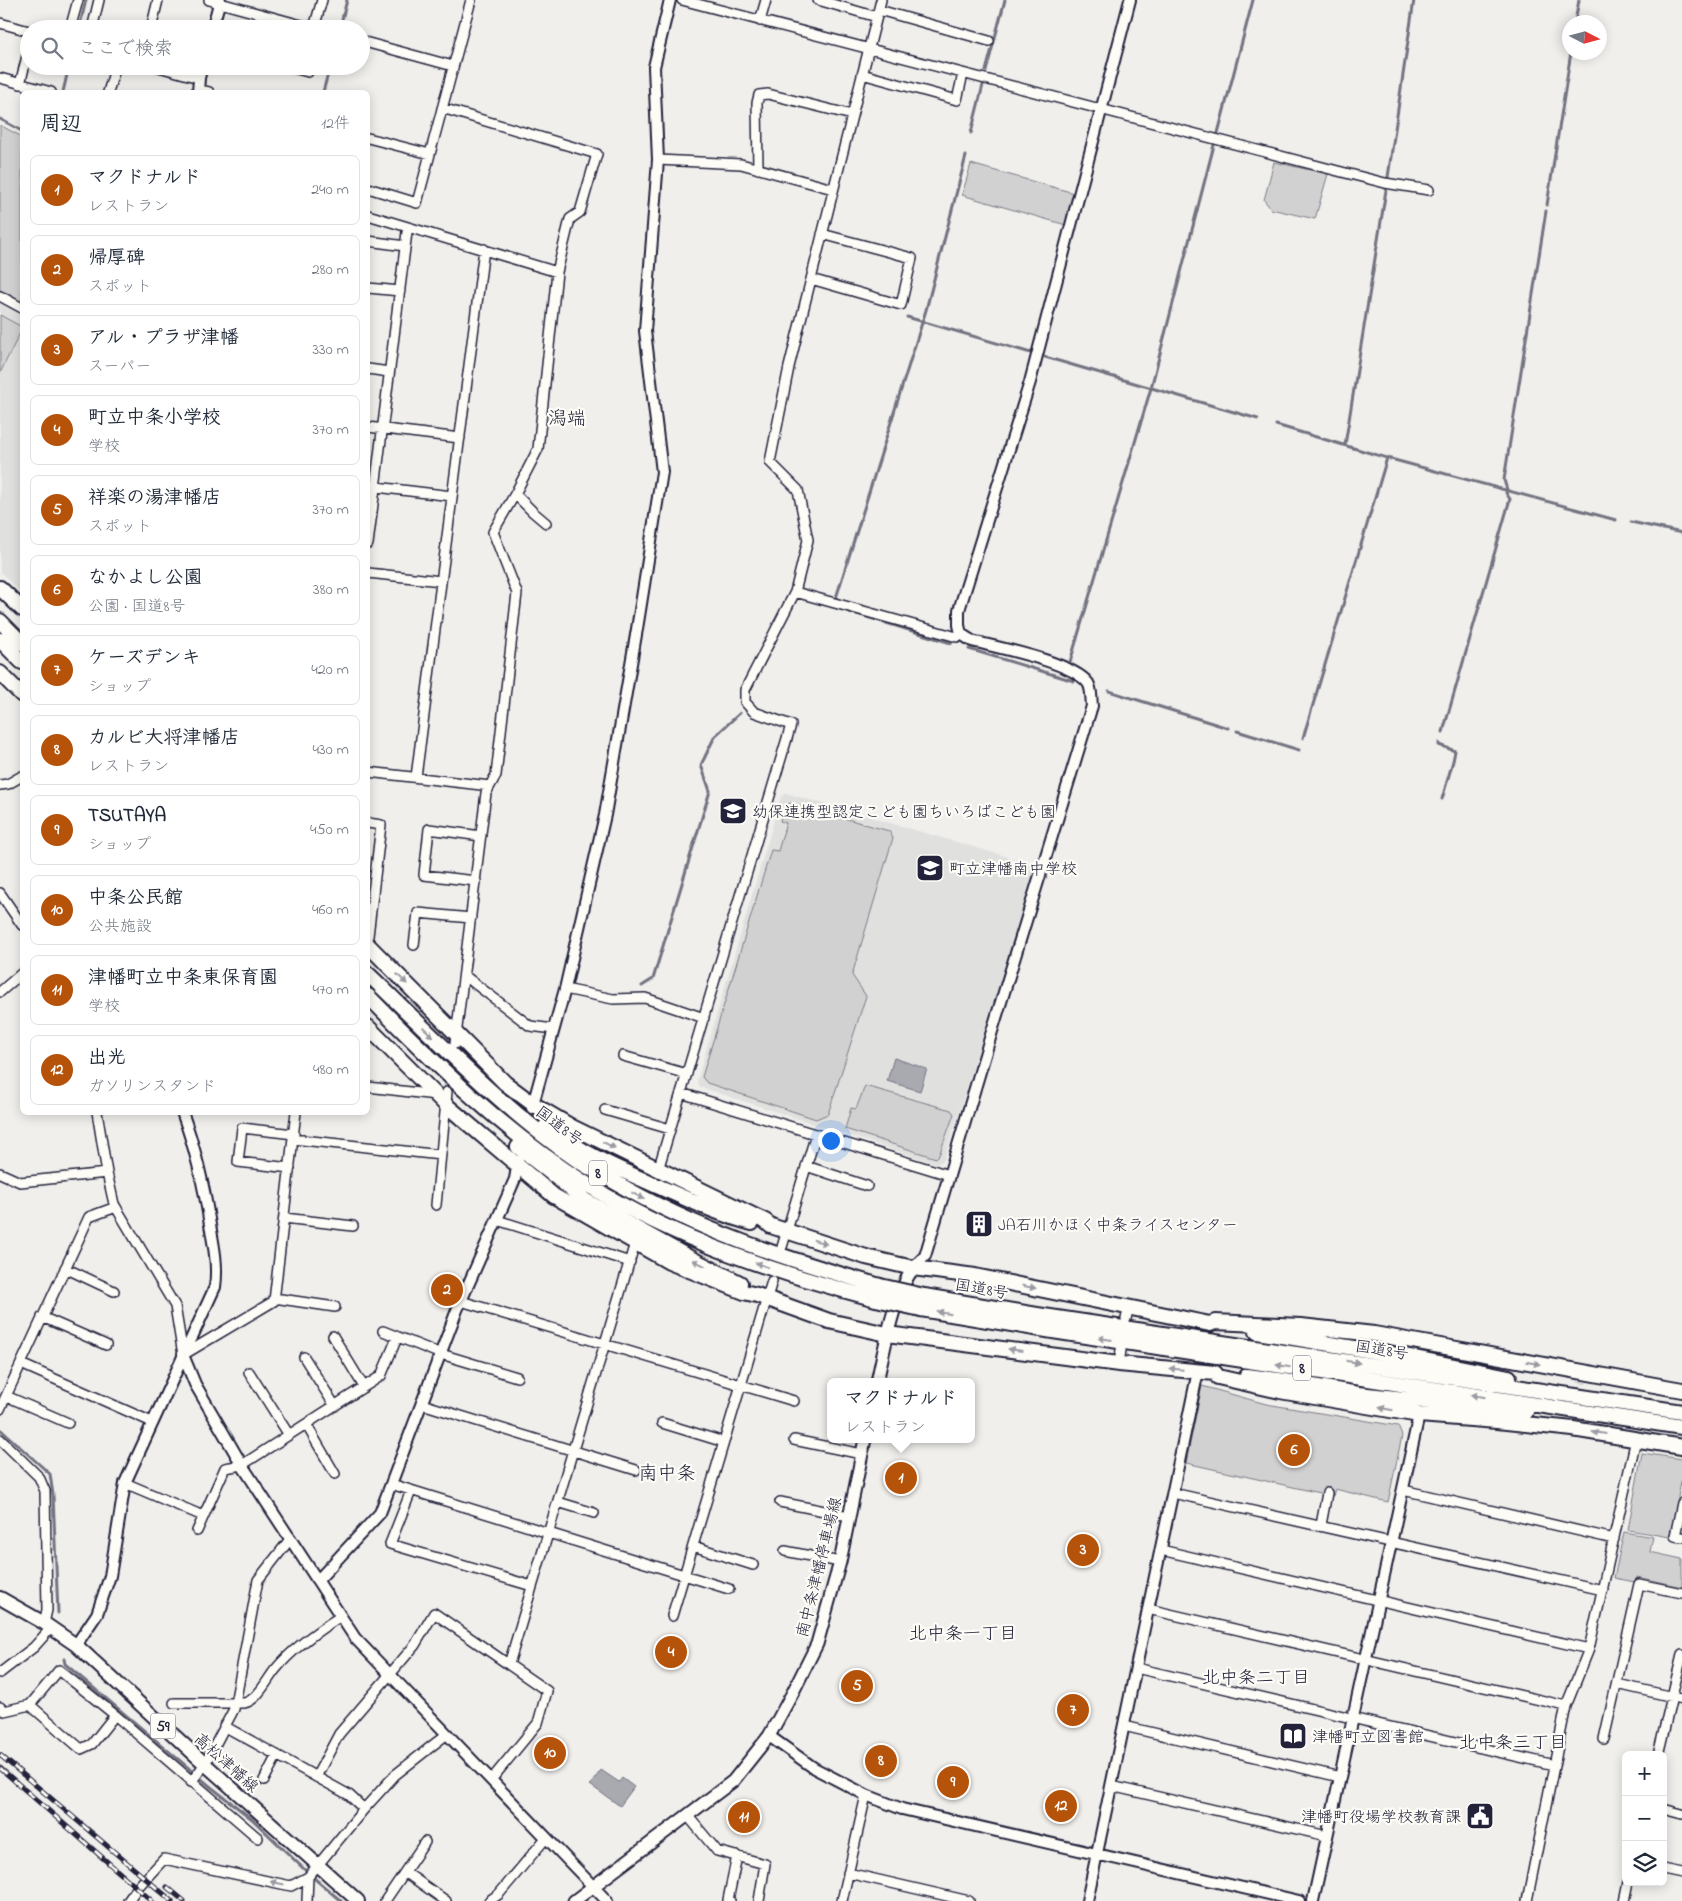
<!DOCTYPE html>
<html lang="ja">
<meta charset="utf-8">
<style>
body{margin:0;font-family:"Indie Flower","Klee One",sans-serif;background:#f2f2f3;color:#1f2937}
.controls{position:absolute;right:15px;bottom:15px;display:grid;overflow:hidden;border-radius:8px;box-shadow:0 2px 12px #0003}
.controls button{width:45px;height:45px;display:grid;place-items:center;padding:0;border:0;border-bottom:1px solid #e0e1e3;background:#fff;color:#1f2937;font:25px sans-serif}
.compass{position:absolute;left:1562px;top:15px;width:45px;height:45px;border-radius:50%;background:#fff;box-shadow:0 2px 12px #0003;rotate:96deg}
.you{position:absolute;left:830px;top:1140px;width:18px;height:18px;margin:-12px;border:4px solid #fff;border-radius:50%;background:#1a73e8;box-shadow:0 0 0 8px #1a73e833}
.badge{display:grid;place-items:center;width:32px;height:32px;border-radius:50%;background:#b45309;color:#fff;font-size:16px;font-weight:700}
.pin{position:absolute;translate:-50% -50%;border:2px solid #fff;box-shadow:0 1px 5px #0006}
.popup{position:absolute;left:827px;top:1378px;width:148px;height:65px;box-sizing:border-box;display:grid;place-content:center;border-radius:8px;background:#fff;filter:drop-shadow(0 1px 4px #0005);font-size:16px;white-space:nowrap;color:#747a83}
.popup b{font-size:19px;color:#1f2937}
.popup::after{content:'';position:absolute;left:50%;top:100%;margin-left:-10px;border:10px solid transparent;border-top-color:#fff}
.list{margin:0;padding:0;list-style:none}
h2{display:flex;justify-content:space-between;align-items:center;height:65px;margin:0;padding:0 20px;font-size:21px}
h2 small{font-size:16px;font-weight:400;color:#747a83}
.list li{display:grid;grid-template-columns:32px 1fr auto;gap:15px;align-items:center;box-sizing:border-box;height:70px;margin:0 10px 10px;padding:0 10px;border:1px solid #e0e1e3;border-radius:8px}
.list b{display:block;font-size:19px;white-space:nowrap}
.list p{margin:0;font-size:16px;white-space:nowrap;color:#747a83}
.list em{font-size:16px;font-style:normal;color:#747a83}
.icon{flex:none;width:28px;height:28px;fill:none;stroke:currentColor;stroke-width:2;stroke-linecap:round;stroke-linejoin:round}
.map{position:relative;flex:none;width:1682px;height:1901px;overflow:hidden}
.search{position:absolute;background:#fff;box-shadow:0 2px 12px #0003;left:20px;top:20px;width:350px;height:55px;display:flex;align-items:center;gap:12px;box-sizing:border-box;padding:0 18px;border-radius:28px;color:#747a83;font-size:19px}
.panel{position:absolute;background:#fff;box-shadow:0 2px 12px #0003;left:20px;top:90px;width:350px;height:1025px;border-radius:8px}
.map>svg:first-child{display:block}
.built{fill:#e0e0df}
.green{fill:#d2d1d1;stroke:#7a7a86}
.water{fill:#a9a9b0;stroke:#737381}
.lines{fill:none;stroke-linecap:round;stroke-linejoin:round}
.stream{stroke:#737381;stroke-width:3}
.minor-tunnel{stroke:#c7c6c9;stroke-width:9;stroke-dasharray:9 4.5;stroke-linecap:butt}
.minor-casing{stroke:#22223b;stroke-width:12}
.tertiary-casing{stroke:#22223b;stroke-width:14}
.secondary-casing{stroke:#22223b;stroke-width:15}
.primary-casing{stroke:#22223b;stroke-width:16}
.trunk-casing{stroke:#22223b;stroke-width:18}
.minor{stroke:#fdfcf7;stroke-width:9}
.tertiary{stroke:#fdfcf7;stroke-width:10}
.secondary{stroke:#fdfcf7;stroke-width:11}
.primary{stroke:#fdfcf7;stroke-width:12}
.trunk{stroke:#fdfcf7;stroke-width:14}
.rail-casing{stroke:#22223b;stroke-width:5}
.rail{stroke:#fdfcf7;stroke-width:3;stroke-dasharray:9;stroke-linecap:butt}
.trunk-bridge-casing{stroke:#22223b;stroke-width:18;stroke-linecap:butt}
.trunk-bridge{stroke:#fdfcf7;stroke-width:14}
.oneway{fill:#9a9aa2}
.labels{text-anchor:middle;stroke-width:4.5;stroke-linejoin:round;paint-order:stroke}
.shield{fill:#fdfcf7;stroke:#646373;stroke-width:1}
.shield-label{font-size:15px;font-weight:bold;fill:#22223b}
.poi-label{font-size:16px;fill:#22223b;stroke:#fdfcf7;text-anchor:start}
.street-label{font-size:16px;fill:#22223b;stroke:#fdfcf7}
.neighbourhood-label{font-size:18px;fill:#22223b;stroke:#fdfcf7}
.quarter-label{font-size:19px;fill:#22223b;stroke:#fdfcf7}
</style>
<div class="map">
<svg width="1682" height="1901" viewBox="0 0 1682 1901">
<rect width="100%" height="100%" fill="#f0efec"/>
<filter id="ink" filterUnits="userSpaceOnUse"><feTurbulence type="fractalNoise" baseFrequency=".02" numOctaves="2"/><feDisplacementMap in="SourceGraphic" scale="10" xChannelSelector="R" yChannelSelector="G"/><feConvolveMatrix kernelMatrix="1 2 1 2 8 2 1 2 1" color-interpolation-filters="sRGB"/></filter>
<g filter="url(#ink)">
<path class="built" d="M0,303L22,315V594L0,571Z
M786,793L1033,864L1036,869L944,1160L937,1164L700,1087L697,1081L781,797Z"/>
<path class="green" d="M0,125L22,137V302L0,290Z
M1274,162L1328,174L1315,219L1271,209L1264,200Z
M971,164L1074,193L1066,225L962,195Z
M0,315L22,327V329L0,373Z
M791,803L889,831L893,838L852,975L866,996L828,1114L816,1119L707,1083L702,1077L771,850L778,851L786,823L780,821L784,806Z
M865,1086L951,1110L954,1114L939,1155L936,1158L845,1129L851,1108L856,1109Z
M1202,1386L1266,1404L1398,1426L1402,1436L1388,1502L1335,1489L1333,1496L1186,1463Z
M1642,1453L1682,1459V1477L1670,1537L1628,1530Z
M1624,1532L1653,1537L1650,1552L1682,1559V1587L1637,1577L1635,1582L1614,1578Z"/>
<path class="water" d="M894,1058L927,1069L920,1091L887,1081Z
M601,1770L619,1782L622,1778L634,1787L620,1806L590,1785Z"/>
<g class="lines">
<path class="stream" d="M1575,22L1579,0
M340,27L347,0
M79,29L86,0
M986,71L1005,0
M63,92L69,66
M323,92L330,66
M0,119L22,131
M971,133L983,85
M1218,133L1253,0
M1388,177L1414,0
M1547,205L1571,52
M907,317L1031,353
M1045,357L1258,419
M1276,425L1387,458L1616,520
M1345,445L1386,190
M1631,522L1682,533
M836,598L926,310L966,156
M828,605L951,643
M969,649L1074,681
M1070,662L1151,388L1214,145
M1109,691L1228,728
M1237,731L1299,750
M1443,732L1510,499L1506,493L1507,490L1504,480L1546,211
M1303,738L1387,458
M1439,743V745L1455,751L1453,761L1442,799
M642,986L653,979L710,791L701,765L715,736L740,713
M0,1429L50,1474L53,1495L58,1613
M64,1659L65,1664L211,1787L252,1819L305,1870
M315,1879L341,1901"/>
<path class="minor-tunnel" d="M447,1092L454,1053
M1574,1423L1582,1382"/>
<defs>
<path id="minor" d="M209,0L316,29
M682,0L1334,170L1385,183L1429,190
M818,0L877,17
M879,10L989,41
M760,21L766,0
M0,23L29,31
M314,28L322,0
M70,29L78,0
M92,29L99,0
M151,29L158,0
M361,41L453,66
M155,66L199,78
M293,66V68L308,72
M862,74L957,100L963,74
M0,78L51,92
M20,84L29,48
M199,90L209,92
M108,92L116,66
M442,108L597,154L580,212L570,219L557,272L538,449L515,494L493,532L517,593L496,775L486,793L455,1044
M368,138L430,154
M658,160L741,164L833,189
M758,169L757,103L759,95L768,94L852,115
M368,188L417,203L471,0
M368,215L557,272
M368,241L405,246
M811,279L901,305L912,258L822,234
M368,288L400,291
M0,296L22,308
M368,369L389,372
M368,427L460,438
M368,486L452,496
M515,494L533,512L546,523
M368,544L407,232
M368,573L441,581
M795,592L957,637L961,634
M368,772L490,786
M416,777L484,249
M0,785L8,784L22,776
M368,823L381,825L368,936
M476,881L424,875L429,829L481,836
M0,893L22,925
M414,945L418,913L471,918
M465,976L530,1026L554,1029
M565,989L613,999L645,998L704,1018
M0,992L22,973
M623,1056L687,1074
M368,1087L436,1095
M681,1093L949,1175
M605,1110L670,1129
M97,1112L107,1173L114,1204L175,1306L183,1355L274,1301L296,1112
M293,1139L441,1155
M806,1166L867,1186
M290,1168L238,1162L242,1128L294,1134
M658,1170L791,725L754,712L745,702V690L795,592L808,540L798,490L770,462L789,367L881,0
M0,1173L20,1182L107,1173
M436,1205L447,1092
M284,1218L353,1226
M497,1220L630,1262
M782,1247L816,1134
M65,1268L114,1291
M274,1298L335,1307
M461,1301L794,1401
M42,1317L106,1345
M1126,1319L1129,1306
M383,1331L441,1354L517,1377
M333,1336L364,1387
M304,1357L335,1406
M21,1364L152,1422
M1119,1364L1121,1350
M249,1372L289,1435
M6,1396L68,1423
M422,1404L636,1470
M0,1409L89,1217L116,1207
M662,1423L724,1442
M306,1424L335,1474
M0,1439L39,1477L45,1491L47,1610L44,1623
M794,1440L862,1454
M125,1483L203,1516
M391,1484L729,1589
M1403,1490L1614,1539
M411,1491L390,1544L532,1586
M1173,1493L1603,1590
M558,1502L594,1513
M780,1502L849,1516
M1682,1503L1675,1536L1682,1537
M1321,1525L1327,1493
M197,1531L225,1468L242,1465L381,1376L397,1338
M693,1546L753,1565
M1161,1550L1589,1649
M785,1551L840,1562
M1148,1609L1566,1706
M672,1616L772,1281
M509,1664L635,1243
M1136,1668L1554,1765
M0,1673L34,1647L51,1628
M1617,1684L1682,1699
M174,1703H244C257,1701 267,1680 275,1670C293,1648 317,1631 341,1616
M30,1705L59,1670L115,1715L258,1838
M0,1707L4,1711L30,1705L81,1749L92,1744L115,1715
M224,1726L349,1795L364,1809
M1124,1726L1340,1777
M1604,1739L1639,1584L1682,1593
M1658,1755L1682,1655
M316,1777L339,1734L415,1645L434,1613L547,1691L538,1723L491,1780
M264,1780L277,1755
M191,1782L205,1764L234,1709L258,1580L291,1538
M1111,1786L1327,1836
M1663,1809L1682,1814
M687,1815L717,1851L765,1864L759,1901
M1663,1869L1682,1873
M405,1872L446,1901
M848,1873L969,1901
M128,1901L137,1888L164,1859L291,1886L308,1877L364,1809L395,1775L447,1734
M307,1901L308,1877
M385,1901L425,1842
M489,1901L499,1894L546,1838
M730,1901L728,1900L737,1856
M842,1901L866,1795
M1527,1901L1566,1706L1589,1649L1636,1439
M1624,1901L1628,1882"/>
<path id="tertiary" d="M212,29L220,0
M198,92L199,78L202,66
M532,1108L565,989L605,815L637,629L662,472L645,331L658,160L654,67L670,0
M913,1268L925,1256L993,1028L1092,706C1091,699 1092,689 1088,683C1072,662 999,648 972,641L961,634L959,625V610L1030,382L1130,0
M183,1355L195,1384L242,1465L355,1638L607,1901
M318,1580L380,1513L457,1310L515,1179L518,1161
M76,1645L97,1614L110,1576L125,1483L215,1287C218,1266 214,1246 210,1225C204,1186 196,1150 182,1112
M769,1736L814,1768L866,1795L902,1809L1299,1901
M1087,1901L1198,1371
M1313,1901L1419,1415"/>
<path id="secondary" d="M877,1382C885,1346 893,1298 913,1268
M574,1901L733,1781L769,1736L792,1694L817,1644L840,1562L865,1439"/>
<path id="primary" d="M0,1598L44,1623L76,1645L205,1764L358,1901"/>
<path id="trunk" d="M0,588L22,609
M0,621L22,643
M0,640L22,662
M0,673L22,695
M368,945L505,1083L533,1104L572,1127L765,1221L771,1226L866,1257L913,1268L975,1276L1210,1324L1215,1322L1301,1326L1374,1334L1682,1390
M368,974C435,1038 500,1107 577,1160C589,1168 601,1174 613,1181C698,1231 786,1259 880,1286
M368,996C435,1064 506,1134 588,1185C677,1240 776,1273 876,1299
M368,1027L446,1105L554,1196L669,1262L744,1292L757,1295L829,1321L887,1334L1119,1364L1215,1373L1218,1377L1280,1391L1419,1415L1497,1421L1573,1429L1682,1447
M546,1126C578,1151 618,1169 655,1185C687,1199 718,1214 752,1223
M518,1147L586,1201L688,1257L740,1283
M924,1296L1037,1315L1682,1412
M921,1309L1053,1331L1682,1427
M1257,1332L1415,1358L1509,1377
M1247,1376L1278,1380L1358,1394L1526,1412"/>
</defs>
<use href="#minor" class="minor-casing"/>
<use href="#tertiary" class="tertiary-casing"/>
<use href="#secondary" class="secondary-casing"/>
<use href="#primary" class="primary-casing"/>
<use href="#trunk" class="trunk-casing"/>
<use href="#minor" class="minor"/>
<use href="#tertiary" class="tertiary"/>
<use href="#secondary" class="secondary"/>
<use href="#primary" class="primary"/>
<use href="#trunk" class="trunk"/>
<defs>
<path id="rail" d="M0,1755L172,1901
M0,1768L152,1901
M167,1887L184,1901"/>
</defs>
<use href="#rail" class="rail-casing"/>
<use href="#rail" class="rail"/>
<defs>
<path id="trunk-bridge" d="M880,1286L924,1296
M876,1299L921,1309"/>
</defs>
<use href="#trunk-bridge" class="trunk-bridge-casing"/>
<use href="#trunk-bridge" class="trunk-bridge"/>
</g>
<defs><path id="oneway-solid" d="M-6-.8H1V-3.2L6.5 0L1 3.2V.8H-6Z" transform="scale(1.25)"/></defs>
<g class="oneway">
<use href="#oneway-solid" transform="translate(402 979) rotate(45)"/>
<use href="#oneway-solid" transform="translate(428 1032) rotate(44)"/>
<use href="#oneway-solid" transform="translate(609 1145) rotate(26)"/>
<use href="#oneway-solid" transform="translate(638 1196) rotate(28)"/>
<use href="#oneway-solid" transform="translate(820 1242) rotate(18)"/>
<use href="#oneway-solid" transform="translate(699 1263) rotate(-154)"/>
<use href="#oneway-solid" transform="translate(762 1265) rotate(-160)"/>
<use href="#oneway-solid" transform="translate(1029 1287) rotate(11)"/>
<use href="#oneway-solid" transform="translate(944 1313) rotate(-170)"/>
<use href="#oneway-solid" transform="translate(1105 1339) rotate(-172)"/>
<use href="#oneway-solid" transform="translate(1015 1350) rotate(-172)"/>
<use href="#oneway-solid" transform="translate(1353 1362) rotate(9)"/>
<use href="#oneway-solid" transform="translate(1533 1363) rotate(10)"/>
<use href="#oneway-solid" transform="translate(1283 1366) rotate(-171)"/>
<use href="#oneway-solid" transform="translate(1176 1369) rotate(-175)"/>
<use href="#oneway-solid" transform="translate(1478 1396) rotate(-171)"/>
<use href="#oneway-solid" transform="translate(1386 1409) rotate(-170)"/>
<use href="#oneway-solid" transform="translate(1599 1433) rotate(-172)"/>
<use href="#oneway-solid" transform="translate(277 1883) rotate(-168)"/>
</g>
</g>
<defs>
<symbol id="school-square" viewBox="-11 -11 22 22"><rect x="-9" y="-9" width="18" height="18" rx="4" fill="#22223b" stroke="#fdfcf7"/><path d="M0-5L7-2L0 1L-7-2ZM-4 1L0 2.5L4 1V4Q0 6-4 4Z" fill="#fff"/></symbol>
<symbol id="building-square" viewBox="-11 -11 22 22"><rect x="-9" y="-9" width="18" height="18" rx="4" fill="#22223b" stroke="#fdfcf7"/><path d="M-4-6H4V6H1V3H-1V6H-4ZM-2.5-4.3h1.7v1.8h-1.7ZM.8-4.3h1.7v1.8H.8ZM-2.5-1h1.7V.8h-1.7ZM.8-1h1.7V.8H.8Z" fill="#fff"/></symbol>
<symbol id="library-square" viewBox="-11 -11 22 22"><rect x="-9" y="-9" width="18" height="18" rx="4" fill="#22223b" stroke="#fdfcf7"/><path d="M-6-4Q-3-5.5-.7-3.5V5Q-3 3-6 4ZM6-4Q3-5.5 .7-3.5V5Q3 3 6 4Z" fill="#fff"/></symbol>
<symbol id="civic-square" viewBox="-11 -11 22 22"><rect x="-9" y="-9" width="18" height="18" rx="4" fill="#22223b" stroke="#fdfcf7"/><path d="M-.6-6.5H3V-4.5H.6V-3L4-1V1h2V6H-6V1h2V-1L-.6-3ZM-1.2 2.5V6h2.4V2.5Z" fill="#fff"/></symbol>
</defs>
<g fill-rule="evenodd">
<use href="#school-square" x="717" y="795" width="32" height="32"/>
<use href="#school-square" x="914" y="852" width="32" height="32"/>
<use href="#building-square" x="963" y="1208" width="32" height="32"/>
<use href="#library-square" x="1277" y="1720" width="32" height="32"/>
<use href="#civic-square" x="1464" y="1800" width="32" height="32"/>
</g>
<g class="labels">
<g class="shield">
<rect x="589" y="1160.5" width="18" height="25" rx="4"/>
<rect x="1293" y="1355.5" width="18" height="25" rx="4"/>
<rect x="150.5" y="1713.5" width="25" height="25" rx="4"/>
</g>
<g class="shield-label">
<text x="598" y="1178">8</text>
<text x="1302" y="1373">8</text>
<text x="163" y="1731">59</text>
</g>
<g class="poi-label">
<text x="752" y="817">幼保連携型認定こども園ちいろばこども園</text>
<text x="949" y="874">町立津幡南中学校</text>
<text x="998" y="1230">JA石川かほく中条ライスセンター</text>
<text x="1312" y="1742">津幡町立図書館</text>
<text x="1461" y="1822" text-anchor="end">津幡町役場学校教育課</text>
</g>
<g class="street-label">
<text transform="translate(560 1125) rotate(37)" y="6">国道8号</text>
<text transform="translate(982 1288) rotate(10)" y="6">国道8号</text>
<text transform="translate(1382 1349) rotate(9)" y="6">国道8号</text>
<text transform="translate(818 1567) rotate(-76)" y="6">南中条津幡停車場線</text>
<text transform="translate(227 1762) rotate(42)" y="6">高松津幡線</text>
</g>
<g class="neighbourhood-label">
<text x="963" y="1639">北中条一丁目</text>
<text x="1256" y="1683">北中条二丁目</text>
<text x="1513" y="1748">北中条三丁目</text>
</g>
<g class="quarter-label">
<text x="567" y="424">潟端</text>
<text x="667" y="1479">南中条</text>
</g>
</g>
</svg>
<div class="controls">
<button>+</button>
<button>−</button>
<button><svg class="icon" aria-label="layers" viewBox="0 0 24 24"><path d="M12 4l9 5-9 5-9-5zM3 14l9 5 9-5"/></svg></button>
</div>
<svg class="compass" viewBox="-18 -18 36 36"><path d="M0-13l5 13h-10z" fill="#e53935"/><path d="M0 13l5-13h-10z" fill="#747a83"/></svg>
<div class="you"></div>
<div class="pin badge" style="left:901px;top:1478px">1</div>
<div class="popup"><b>マクドナルド</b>レストラン</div>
<div class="pin badge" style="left:447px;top:1290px">2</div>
<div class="pin badge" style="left:1083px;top:1550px">3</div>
<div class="pin badge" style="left:671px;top:1652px">4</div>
<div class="pin badge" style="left:857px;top:1686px">5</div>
<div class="pin badge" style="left:1294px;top:1450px">6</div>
<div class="pin badge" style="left:1073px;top:1710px">7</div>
<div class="pin badge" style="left:881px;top:1761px">8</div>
<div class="pin badge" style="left:953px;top:1782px">9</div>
<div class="pin badge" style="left:550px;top:1753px">10</div>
<div class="pin badge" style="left:744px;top:1817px">11</div>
<div class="pin badge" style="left:1061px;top:1806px">12</div>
<div class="search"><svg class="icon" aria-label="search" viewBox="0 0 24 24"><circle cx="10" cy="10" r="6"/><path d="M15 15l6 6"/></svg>ここで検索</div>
<section class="panel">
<h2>周辺<small>12件</small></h2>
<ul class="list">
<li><span class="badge">1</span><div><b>マクドナルド</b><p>レストラン</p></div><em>240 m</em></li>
<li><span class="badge">2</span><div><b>帰厚碑</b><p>スポット</p></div><em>280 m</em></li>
<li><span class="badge">3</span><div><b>アル・プラザ津幡</b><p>スーパー</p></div><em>330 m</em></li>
<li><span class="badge">4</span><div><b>町立中条小学校</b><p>学校</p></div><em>370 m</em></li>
<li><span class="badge">5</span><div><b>祥楽の湯津幡店</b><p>スポット</p></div><em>370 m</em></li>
<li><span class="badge">6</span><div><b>なかよし公園</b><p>公園 · 国道8号</p></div><em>380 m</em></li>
<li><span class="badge">7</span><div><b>ケーズデンキ</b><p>ショップ</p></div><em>420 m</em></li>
<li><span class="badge">8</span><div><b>カルビ大将津幡店</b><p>レストラン</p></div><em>430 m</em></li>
<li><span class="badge">9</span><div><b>TSUTAYA</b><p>ショップ</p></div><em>450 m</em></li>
<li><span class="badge">10</span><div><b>中条公民館</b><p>公共施設</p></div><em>460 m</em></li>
<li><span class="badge">11</span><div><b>津幡町立中条東保育園</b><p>学校</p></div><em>470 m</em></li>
<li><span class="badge">12</span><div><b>出光</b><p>ガソリンスタンド</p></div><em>480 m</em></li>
</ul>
</section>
</div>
